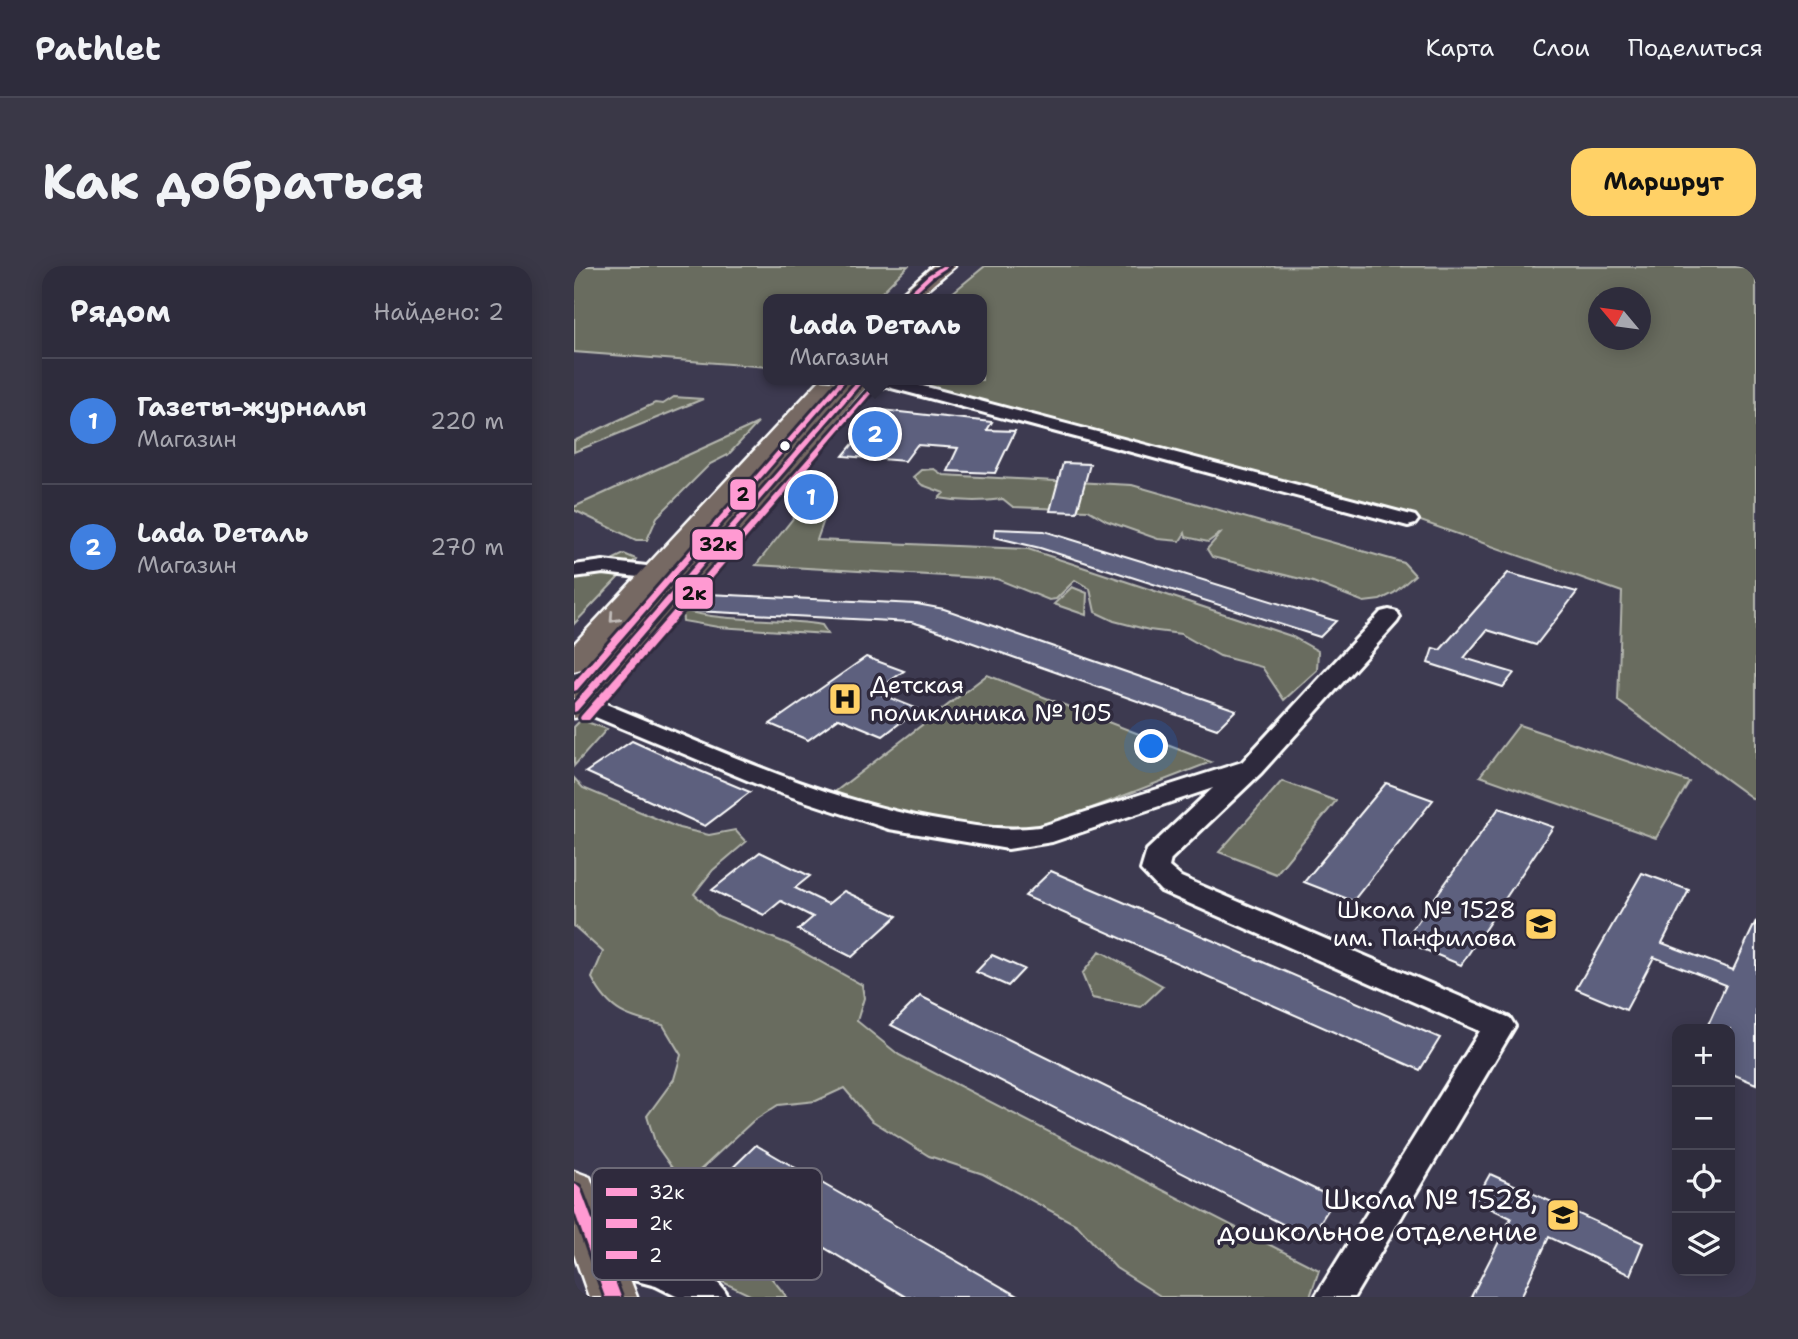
<!DOCTYPE html>
<html lang="ru">
<meta charset="utf-8">
<style>
body{margin:0;font-family:"Shantell Sans",sans-serif;background:#3a3847;color:#f1f3f6}
.controls{position:absolute;right:21px;bottom:21px;display:grid;overflow:hidden;border-radius:14px;box-shadow:0 4px 18px #0003}
.controls button{width:63px;height:63px;display:grid;place-items:center;padding:0;border:0;border-bottom:2px solid #494856;background:#2e2c3c;color:#f1f3f6;font:35px sans-serif}
.compass{position:absolute;left:1014px;top:21px;width:63px;height:63px;border-radius:50%;background:#2e2c3c;box-shadow:0 4px 18px #0003;rotate:299deg}
.you{position:absolute;left:578px;top:481px;width:24px;height:24px;margin:-18px;border:5px solid #fff;border-radius:50%;background:#1a73e8;box-shadow:0 0 0 10px #1a73e833}
.badge{display:grid;place-items:center;width:46px;height:46px;border-radius:50%;background:#ffd166;color:#fff;font-size:23px;font-weight:700}
.pin{position:absolute;translate:-50% -50%;border:4px solid #fff;box-shadow:0 2px 7px #0006}
.popup{position:absolute;left:189px;top:28px;width:224px;height:91px;box-sizing:border-box;display:grid;place-content:center;border-radius:14px;background:#2e2c3c;filter:drop-shadow(0 2px 5px #0005);font-size:23px;white-space:nowrap;color:#a7a7af}
.popup b{font-size:26px;color:#f1f3f6}
.popup::after{content:'';position:absolute;left:50%;top:100%;margin-left:-14px;border:14px solid transparent;border-top-color:#2e2c3c}
.list{margin:0;padding:0;list-style:none}
h2{display:flex;justify-content:space-between;align-items:center;height:91px;margin:0;padding:0 28px;font-size:30px}
h2 small{font-size:23px;font-weight:400;color:#a7a7af}
.list li{display:grid;grid-template-columns:46px 1fr auto;gap:21px;align-items:center;box-sizing:border-box;height:126px;padding:0 28px;border-top:2px solid #494856}
.list b{display:block;font-size:26px;white-space:nowrap}
.list p{margin:0;font-size:23px;white-space:nowrap;color:#a7a7af}
.list em{font-size:23px;font-style:normal;color:#a7a7af}
.icon{flex:none;width:38px;height:38px;fill:none;stroke:currentColor;stroke-width:2;stroke-linecap:round;stroke-linejoin:round}
.map{position:relative;flex:none;width:1182px;height:1031px;overflow:hidden;border-radius:21px}
header{display:flex;align-items:center;gap:42px;box-sizing:border-box;height:98px;padding:0 35px;background:#2e2c3c;border-bottom:2px solid #494856}
header strong{font-size:33px}
nav{display:flex;gap:38px;margin-inline-start:auto;font-size:24px}
.intro{display:flex;align-items:center;justify-content:space-between;box-sizing:border-box;height:168px;padding:0 42px}
h1{margin:0;font-size:49px}
.button{padding:18px 32px;border-radius:21px;background:#ffd166;color:#111;font-size:24px;font-weight:700}
main{display:flex;gap:42px;padding:0 42px}
aside{flex:1;background:#2e2c3c;border-radius:21px;box-shadow:0 4px 18px #0003}
.map>svg:first-child{display:block}
.green{fill:#696c5e;stroke:#b4b6ae;stroke-width:2;fill-rule:evenodd}
.building{fill:#5d617e;stroke:#fff;stroke-width:2}
.lines{fill:none;stroke-linecap:round;stroke-linejoin:round}
.minor-casing{stroke:#fff;stroke-width:6}
.major-casing{stroke:#fff;stroke-width:5}
.minor{fill:#2f2a3d;fill-rule:evenodd}
.major{fill:#766964;fill-rule:evenodd}
.bus-1-casing{stroke:#2f2a3d;stroke-width:6}
.bus-2-casing{stroke:#2f2a3d;stroke-width:6}
.bus-3-casing{stroke:#2f2a3d;stroke-width:6}
.bus-1{fill:#ff9ad2;fill-rule:evenodd}
.bus-2{fill:#ff9ad2;fill-rule:evenodd}
.bus-3{fill:#ff9ad2;fill-rule:evenodd}
.oneway{stroke:#c1bcb9}
.bus-dot{fill:#fff;stroke:#2f2a3d;stroke-width:2.5}
.labels{text-anchor:middle;stroke-width:7;stroke-linejoin:round;paint-order:stroke}
.poi-label{font-size:24px;fill:#fff;stroke:#2f2a3d;text-anchor:start}
.near-poi-label{font-size:28px;fill:#fff;stroke:#2f2a3d;text-anchor:end}
.key{fill:#2f2a3d;stroke:#6d6a77;stroke-width:2}
.key-label{font-size:19px;fill:#fff}
.line-badge{stroke:#2f2a3d;stroke-width:2.5}
.pale-badge-label{font-size:19px;text-anchor:middle;font-weight:bold;fill:#111}
</style>
<header>
<strong>Pathlet</strong>
<nav><a>Карта</a><a>Слои</a><a>Поделиться</a></nav>
</header>
<div class="intro"><h1>Как добраться</h1><a class="button">Маршрут</a></div>
<main>
<aside>
<h2>Рядом<small>Найдено: 2</small></h2>
<ul class="list">
<li><span class="badge" style="background:#3f7fe0">1</span><div><b>Газеты-журналы</b><p>Магазин</p></div><em>220 m</em></li>
<li><span class="badge" style="background:#3f7fe0">2</span><div><b>Lada Dеталь</b><p>Магазин</p></div><em>270 m</em></li>
</ul>
</aside>
<div class="map">
<svg width="1182" height="1031" viewBox="0 0 1182 1031">
<rect width="100%" height="100%" fill="#3d3a50"/>
<filter id="ink" filterUnits="userSpaceOnUse"><feTurbulence type="fractalNoise" baseFrequency=".0143" numOctaves="2"/><feDisplacementMap in="SourceGraphic" scale="14" xChannelSelector="R" yChannelSelector="G"/><feConvolveMatrix kernelMatrix="1 2 1 2 8 2 1 2 1" color-interpolation-filters="sRGB"/></filter>
<g filter="url(#ink)">
<path class="green" d="M0,0H334L301,33H194V101L0,86Z
M411,0L1182,1V535L1044,435L1048,326L824,247L516,164L334,119L335,114H408V33H371ZM1024,32H1066V74H1024Z
M100,131L129,133L0,186V175L81,137L89,138Z
M184,157L154,189L136,198L83,251L73,274H62L0,244V241Z
M360,203L369,209L558,219L830,297L841,309L820,327L806,334L790,336L739,316L638,291L633,283L648,266L634,276L612,271L611,267L606,275L584,273L533,255L514,244L439,241L429,233C408,236 387,236 365,232L370,227L348,219L339,211L347,204Z
M221,250L251,251L243,274L454,283L717,370L744,385L743,404L710,434L688,401L646,390L607,368L575,364L540,355L521,346L516,323L501,314L482,333L475,334L423,313L182,299Z
M50,288L62,293L0,358V312Z
M498,321L513,327L512,349L480,338Z
M108,344C154,357 201,351 248,359L254,368L144,361L109,355Z
M413,409L637,496L466,562L433,568L342,556L257,529Z
M7,454L33,463L0,500V461Z
M945,459L1115,516L1082,572L906,510Z
M0,512L9,522L105,562L135,569L161,564L172,576L139,604L120,628L144,650L214,678L288,719L290,732L283,755L325,789L745,1004L736,1031H588L542,1002L503,959L409,908L355,890L297,854L270,822L242,835L204,839L179,855L110,919L82,879L73,850L100,813L107,789L89,759C53,751 36,747 18,712L29,686L0,660Z
M708,515L762,535L702,608L645,586Z
M526,685L589,720L567,741L518,732L508,708Z
M91,944L122,954L177,987L213,1031H180L138,1011L92,975Z"/>
<path class="building" d="M307,144L418,156L413,164L441,165L421,207L373,205L384,182L343,179L331,195L269,190Z
M489,197L516,198L503,246L476,245Z
M421,263L470,265L762,355L746,371L466,282L420,271Z
M934,307L1003,326L962,379L913,364L890,392L940,407L929,421L854,397L859,382L866,384Z
M133,328L343,338L370,343L662,444L643,463L348,359L337,356L122,345Z
M292,391L330,405L301,426L344,443L309,470L265,452L234,474L196,458Z
M58,475L100,494L176,526L131,560L12,506Z
M812,517L859,534L779,635L730,616Z
M925,542L979,561L887,699L830,675Z
M186,586L236,610L221,622L254,638L270,625L323,650L278,691L224,664L239,651L207,635L190,649L138,624Z
M477,605L866,772L846,804L451,630Z
M1068,607L1115,624L1088,677L1159,704L1182,655V818L1156,807V763H1132L1152,719L1080,691L1052,744L1002,723Z
M418,689L450,703L434,720L402,706Z
M346,730L761,933L736,972L317,759Z
M182,879L296,945L445,1031H332L143,917Z
M916,908L1069,977L1056,1009L975,971L947,1031H897L937,952L901,935Z"/>
<g class="lines">
<defs>
<path id="minor" d="M279,114H326L841,250L844,254L841,258L834,260L314,121L282,118Z
M29,295L116,305L124,306L127,311L124,316L116,317L29,307L0,311V299Z
M815,344L823,346L826,351L823,356L687,507L597,593L595,601L607,611L936,752L941,760L780,1031H741L906,765L587,625L567,604L573,584L639,522L478,576L434,583L315,563L197,524L14,448L2,428L5,423L14,421L23,423L32,438C144,483 256,538 375,556C409,561 431,565 465,561L668,496L807,346Z
M23,974C60,982 137,994 154,1031H104L82,1020L10,1001L5,990L10,979Z"/>
<path id="major" d="M359,0H381L342,33H321Z
M246,114L267,116L11,402L0,405V378Z
M275,114H298L11,450L0,452V424Z
M0,905L16,911L63,1031H15L0,988Z"/>
</defs>
<use href="#minor" class="minor-casing"/>
<use href="#major" class="major-casing"/>
<use href="#minor" class="minor"/>
<use href="#major" class="major"/>
<defs>
<path id="bus-1" d="M368,0H375L358,11L334,33H328L354,9Z
M284,114H290L3,445L0,446V437Z
M0,918L5,920L7,924L47,1031H31L0,944Z"/>
<path id="bus-2" d="M296,122L301,123L15,454H7L6,452L7,450Z"/>
<path id="bus-3" d="M266,114H272L3,424L0,425V416Z"/>
</defs>
<use href="#bus-1" class="bus-1-casing"/>
<use href="#bus-2" class="bus-2-casing"/>
<use href="#bus-3" class="bus-3-casing"/>
<use href="#bus-1" class="bus-1"/>
<use href="#bus-2" class="bus-2"/>
<use href="#bus-3" class="bus-3"/>
</g>
<defs><path id="oneway-chevron" d="M-2-3.5L2.5 0L-2 3.5" fill="none" stroke-width="1.6" stroke-linecap="round" stroke-linejoin="round" transform="scale(1.75)"/></defs>
<use class="oneway" href="#oneway-chevron" transform="translate(40 352) rotate(132)"/>
</g>
<defs>
<symbol id="hospital-square" viewBox="-11 -11 22 22"><rect x="-9" y="-9" width="18" height="18" rx="4" fill="#ffd166" stroke="#2f2a3d"/><path d="M-5-5h3v3.5h4V-5h3V5h-3V1.5h-4V5h-3Z" fill="#111"/></symbol>
<symbol id="school-square" viewBox="-11 -11 22 22"><rect x="-9" y="-9" width="18" height="18" rx="4" fill="#ffd166" stroke="#2f2a3d"/><path d="M0-5L7-2L0 1L-7-2ZM-4 1L0 2.5L4 1V4Q0 6-4 4Z" fill="#111"/></symbol>
</defs>
<g fill-rule="evenodd">
<use href="#hospital-square" x="252" y="414" width="38" height="38"/>
<use href="#school-square" x="948" y="639" width="38" height="38"/>
<use href="#school-square" x="970" y="930" width="38" height="38"/>
</g>
<circle class="bus-dot" cx="211" cy="180" r="6"/>
<g class="labels">
<g class="poi-label">
<text x="296" y="427">Детская<tspan x="296" dy="28">поликлиника № 105</tspan></text>
<text x="942" y="652" text-anchor="end">Школа № 1528<tspan x="942" dy="28">им. Панфилова</tspan></text>
</g>
<g class="near-poi-label">
<text x="964" y="943">Школа № 1528,<tspan x="964" dy="32">дошкольное отделение</tspan></text>
</g>
</g>
<rect x="18" y="902" width="230" height="112" rx="10" class="key"/>
<rect x="32" y="922" width="31" height="8" fill="#ff9ad2"/>
<rect x="32" y="953" width="31" height="9" fill="#ff9ad2"/>
<rect x="32" y="985" width="31" height="8" fill="#ff9ad2"/>
<g class="key-label">
<text x="75" y="933">32к</text>
<text x="75" y="964">2к</text>
<text x="75" y="996">2</text>
</g>
<g class="line-badge">
<rect x="155" y="212" width="28" height="33" rx="7" fill="#ff9ad2"/>
<rect x="117" y="262" width="53" height="33" rx="7" fill="#ff9ad2"/>
<rect x="100" y="310" width="40" height="34" rx="7" fill="#ff9ad2"/>
</g>
<g class="pale-badge-label">
<text x="169" y="235">2</text>
<text x="144" y="285">32к</text>
<text x="120" y="334">2к</text>
</g>
</svg>
<div class="controls">
<button>+</button>
<button>−</button>
<button><svg class="icon" aria-label="locate" viewBox="0 0 24 24"><circle cx="12" cy="12" r="6"/><path d="M12 2v4M12 18v4M2 12h4M18 12h4"/></svg></button>
<button><svg class="icon" aria-label="layers" viewBox="0 0 24 24"><path d="M12 4l9 5-9 5-9-5zM3 14l9 5 9-5"/></svg></button>
</div>
<svg class="compass" viewBox="-18 -18 36 36"><path d="M0-13l5 13h-10z" fill="#e53935"/><path d="M0 13l5-13h-10z" fill="#a7a7af"/></svg>
<div class="you"></div>
<div class="pin badge" style="left:237px;top:231px;background:#3f7fe0">1</div>
<div class="pin badge" style="left:301px;top:168px;background:#3f7fe0">2</div>
<div class="popup"><b>Lada Dеталь</b>Магазин</div>
</div>
</main>
